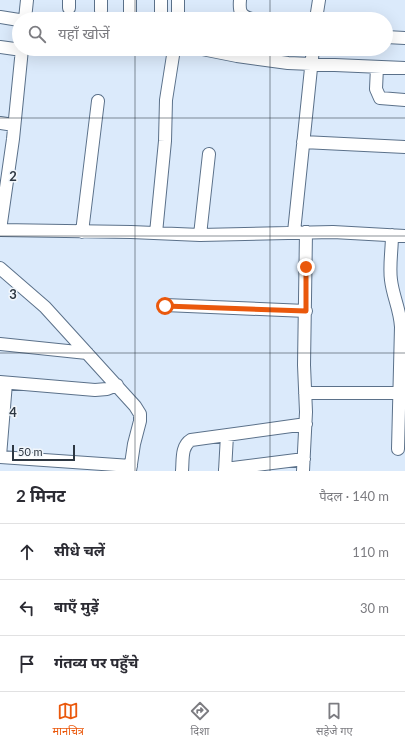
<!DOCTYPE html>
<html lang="hi">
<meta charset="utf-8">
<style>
body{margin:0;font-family:Lato,"Noto Sans Devanagari",sans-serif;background:#f2f2f3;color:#2b2b33}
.scale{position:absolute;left:12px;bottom:10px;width:63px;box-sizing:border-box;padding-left:4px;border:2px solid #2d3742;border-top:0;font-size:11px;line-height:14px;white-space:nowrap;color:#2d3742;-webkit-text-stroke:3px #f1f6fb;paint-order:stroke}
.stop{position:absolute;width:12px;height:12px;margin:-9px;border:3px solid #ea580c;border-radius:50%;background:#fff}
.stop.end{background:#ea580c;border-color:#fff;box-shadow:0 1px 4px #0008}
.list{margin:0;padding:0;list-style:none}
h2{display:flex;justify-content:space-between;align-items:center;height:52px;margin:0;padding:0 16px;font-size:17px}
h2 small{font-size:13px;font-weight:400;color:#7c7c81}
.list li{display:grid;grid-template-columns:26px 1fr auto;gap:12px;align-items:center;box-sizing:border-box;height:56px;padding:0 16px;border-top:1px solid #e1e1e2}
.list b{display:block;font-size:15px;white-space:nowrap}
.list em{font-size:13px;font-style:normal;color:#7c7c81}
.icon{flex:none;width:22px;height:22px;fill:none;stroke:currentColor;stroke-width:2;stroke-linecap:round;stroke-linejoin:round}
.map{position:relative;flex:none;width:405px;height:471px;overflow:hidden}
.search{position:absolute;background:#fff;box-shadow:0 4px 16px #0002;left:12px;right:12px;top:12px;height:44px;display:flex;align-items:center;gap:10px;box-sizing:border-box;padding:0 14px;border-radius:22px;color:#7c7c81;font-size:15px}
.sheet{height:220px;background:#fff}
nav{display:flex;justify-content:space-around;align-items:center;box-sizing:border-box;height:56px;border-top:1px solid #e1e1e2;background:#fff;font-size:11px;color:#7c7c81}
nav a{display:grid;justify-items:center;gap:2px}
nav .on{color:#ea580c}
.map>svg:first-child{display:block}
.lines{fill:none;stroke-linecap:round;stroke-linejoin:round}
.minor-casing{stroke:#5b718a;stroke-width:14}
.minor{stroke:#fff;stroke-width:12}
.route{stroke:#ea580c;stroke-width:5}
.grid{fill:none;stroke:#2d3742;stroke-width:1;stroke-opacity:0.55}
.grid-label{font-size:13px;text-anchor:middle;font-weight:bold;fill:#2d3742;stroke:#f1f6fb;stroke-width:3;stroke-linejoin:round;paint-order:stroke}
</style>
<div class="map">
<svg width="405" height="471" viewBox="0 0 405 471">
<rect width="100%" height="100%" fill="#dbeafb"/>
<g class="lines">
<defs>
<path id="minor" d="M161,0V18
M240,0C239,11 240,16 252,19
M69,8V0
M101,11V0
M130,15V0
M0,17L19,20
M25,19L27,0
M178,19V0
M316,19L319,0
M386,37L405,38
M0,47L22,50
M202,49L237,56L288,63L405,68
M377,67L376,89L380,98L405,100
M0,123L14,125
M303,142L405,147
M0,230L131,232L200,235L333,232L405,236
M0,230L13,139L22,49
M82,232L98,101
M294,232L313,49
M156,233L165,141L166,100L174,49
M200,235L209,154
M392,235C392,250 389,266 391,280C393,297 400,309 401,327L398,449
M0,268L45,307L135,406L140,414V421L134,444L130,471
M165,305L306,311
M0,344L87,353
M0,382L95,390L107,389L117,385
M305,393H399
M0,456L6,383
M0,457L131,466
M225,469L304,459
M182,471C183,460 181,446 191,440L306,424
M225,471L227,435
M303,471L306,412L304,365L306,232"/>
</defs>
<use href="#minor" class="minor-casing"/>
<use href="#minor" class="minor"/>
</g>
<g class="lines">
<path class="route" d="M165,306L306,311V267"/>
</g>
<path class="grid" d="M135,0V19M270,0V19M135,49V471M270,49V471M0,118H405M0,236H405M0,353H405"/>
<g class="grid-label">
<text x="13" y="181">2</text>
<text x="13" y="299">3</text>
<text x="13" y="417">4</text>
</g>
</svg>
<div class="scale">50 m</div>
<div class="stop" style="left:165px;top:306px"></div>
<div class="stop end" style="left:306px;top:267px"></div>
<div class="search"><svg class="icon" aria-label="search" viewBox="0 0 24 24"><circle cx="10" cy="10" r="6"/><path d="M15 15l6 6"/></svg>यहाँ खोजें</div>
</div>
<section class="sheet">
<h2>2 मिनट<small>पैदल · 140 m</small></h2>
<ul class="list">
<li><svg class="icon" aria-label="ahead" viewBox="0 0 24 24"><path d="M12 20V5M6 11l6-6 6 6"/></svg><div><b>सीधे चलें</b></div><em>110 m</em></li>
<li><svg class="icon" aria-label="left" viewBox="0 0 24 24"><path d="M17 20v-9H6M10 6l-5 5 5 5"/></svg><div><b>बाएँ मुड़ें</b></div><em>30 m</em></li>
<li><svg class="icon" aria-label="arrive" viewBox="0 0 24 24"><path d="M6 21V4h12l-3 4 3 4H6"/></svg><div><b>गंतव्य पर पहुँचे</b></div></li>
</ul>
</section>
<nav>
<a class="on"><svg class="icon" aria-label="map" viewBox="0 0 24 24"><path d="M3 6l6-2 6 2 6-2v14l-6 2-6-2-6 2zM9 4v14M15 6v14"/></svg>मानचित्र</a>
<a><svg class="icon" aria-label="directions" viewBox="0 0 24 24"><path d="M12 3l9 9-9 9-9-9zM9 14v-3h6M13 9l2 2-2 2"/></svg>दिशा</a>
<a><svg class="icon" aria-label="saved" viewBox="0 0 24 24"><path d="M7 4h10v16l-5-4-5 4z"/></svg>सहेजे गए</a>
</nav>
